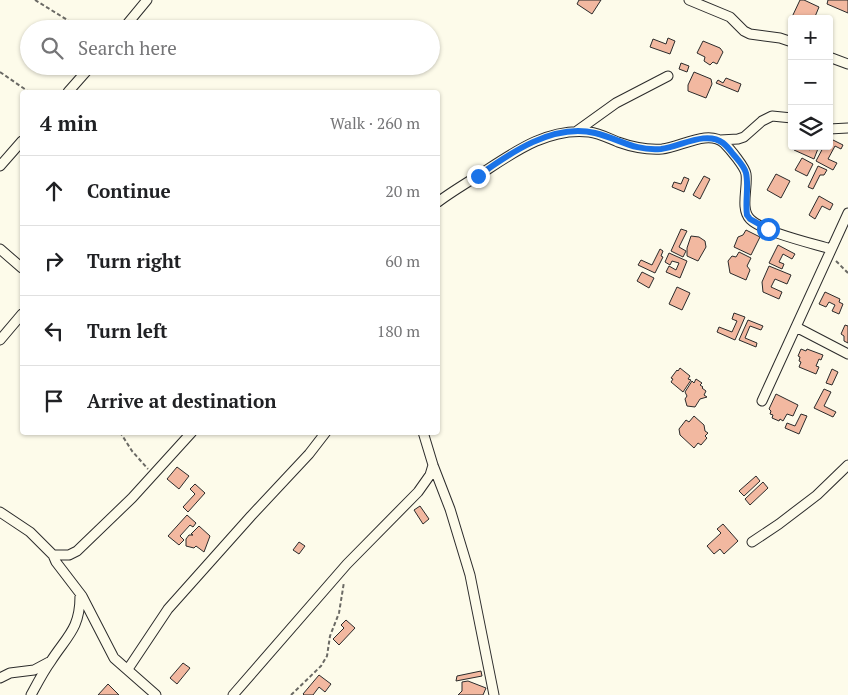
<!DOCTYPE html>
<meta charset="utf-8">
<style>
body{margin:0;font-family:"PT Serif",serif;background:#f2f2f2;color:#202124}
.controls{position:absolute;right:15px;top:15px;display:grid;overflow:hidden;border-radius:5px;box-shadow:0 1px 4px #0004}
.controls button{width:45px;height:45px;display:grid;place-items:center;padding:0;border:0;border-bottom:1px solid #e0e0e0;background:#fff;color:#202124;font:25px sans-serif}
.stop{position:absolute;width:15px;height:15px;margin:-11px;border:4px solid #1a73e8;border-radius:50%;background:#fff}
.stop.end{background:#1a73e8;border-color:#fff;box-shadow:0 1px 5px #0008}
.list{margin:0;padding:0;list-style:none}
h2{display:flex;justify-content:space-between;align-items:center;height:65px;margin:0;padding:0 20px;font-size:21px}
h2 small{font-size:16px;font-weight:400;color:#757577}
.list li{display:grid;grid-template-columns:32px 1fr auto;gap:15px;align-items:center;box-sizing:border-box;height:70px;padding:0 20px;border-top:1px solid #e0e0e0}
.list b{display:block;font-size:19px;white-space:nowrap}
.list em{font-size:16px;font-style:normal;color:#757577}
.icon{flex:none;width:28px;height:28px;fill:none;stroke:currentColor;stroke-width:2;stroke-linecap:round;stroke-linejoin:round}
.map{position:relative;flex:none;width:848px;height:695px;overflow:hidden}
.search{position:absolute;background:#fff;box-shadow:0 1px 4px #0004;left:20px;top:20px;width:420px;height:55px;display:flex;align-items:center;gap:12px;box-sizing:border-box;padding:0 18px;border-radius:28px;color:#757577;font-size:19px}
.panel{position:absolute;background:#fff;box-shadow:0 1px 4px #0004;left:20px;top:90px;width:420px;height:345px;border-radius:5px}
.map>svg:first-child{display:block}
.building{fill:#f2b8a0;stroke:#2b2b2b}
.lines{fill:none;stroke-linecap:round;stroke-linejoin:round}
.street-casing{stroke:#2b2b2b;stroke-width:11}
.path{stroke:#6a6964;stroke-width:2;stroke-dasharray:4 2.5;stroke-linecap:butt}
.street{stroke:#fdfbea;stroke-width:9}
.route{stroke:#1a73e8;stroke-width:6}
</style>
<div class="map">
<svg width="848" height="695" viewBox="0 0 848 695">
<rect width="100%" height="100%" fill="#fdfbea"/>
<path class="building" d="M579,0H601L592,14L577,4Z
M800,0H804L819,7L814,19H797L792,17Z
M828,0H848V13L827,4Z
M668,38L675,41L670,54L650,47L653,39L666,44Z
M703,41L720,48L723,52L717,64L713,62L710,65L704,61L705,57L697,53Z
M681,63L689,66L687,72L679,69Z
M694,72L711,79L712,84L706,98L688,91V85Z
M726,78L741,84L738,92L716,83L718,80L723,83Z
M829,138L843,145L841,149L835,146L828,159L837,163L833,170L816,161L824,146H829Z
M796,146H802L810,150L812,146H819L814,159L794,150Z
M802,158L813,164L807,176L795,170Z
M818,166L827,170L824,175H820L813,189L808,187Z
M776,174L790,181L781,198L767,190Z
M704,176L710,179L700,199L693,195Z
M684,177L689,179L684,192L672,187L674,182L681,184Z
M819,196L833,204L830,210L822,206L815,219L809,215Z
M681,229L687,231L679,247L686,251L683,257L671,251Z
M746,230L760,237L751,255L734,247L738,237L743,235Z
M691,236L699,237L705,241L706,247L698,261L687,256V248Z
M778,245L795,254L792,259L783,254L779,262L784,264L782,269L769,263Z
M660,249L663,251L661,256L663,257L655,273L638,265L641,260L652,265Z
M739,252L751,258L747,266L750,270L746,280L730,273L728,261L732,256L736,257Z
M669,253L687,261L680,278L666,272L669,266L676,270L679,263L672,261L670,265L665,262Z
M769,266L791,275L787,284L775,279L771,287L782,292L779,299L763,292L762,282Z
M642,272L654,278L649,288L637,281Z
M677,287L690,293L682,310L669,304Z
M825,292L840,299L839,302L843,304L839,314L832,311L835,305L829,302L826,307L819,304Z
M734,313L745,317L735,340L717,332L719,327L732,332L737,321L732,319Z
M748,320L763,326L761,330L750,326L745,338L757,343L756,347L739,340Z
M845,325L848,326V343L844,341V336L841,334Z
M801,349L806,351L807,349L823,355L821,360L819,359L816,366L819,367L816,374L799,367L801,362L799,361L800,357L798,356Z
M680,368L690,376L688,379L691,380L683,392L671,382L673,379L671,378L677,370L678,371Z
M832,369L838,372L832,385L826,383Z
M696,379L702,383L700,385L703,387L702,388L706,391L704,395L707,397L700,399L695,407L687,406L685,399L687,396L685,392L692,381L694,383Z
M824,389L831,392L824,406L836,412L833,417L814,408Z
M776,394L798,405L793,416L787,414L783,421L780,419L779,421L772,418L773,415L770,414L771,411L769,409Z
M801,414L807,416L799,434L785,428L787,423L795,426Z
M694,416L704,425L705,431L708,433L705,436L707,438L701,445L698,443L694,448L680,435L679,429L686,420L689,422Z
M177,467L189,476L179,489L167,479Z
M756,476L760,481L744,496L739,491Z
M763,482L768,488L750,505L745,499Z
M195,484L205,493L188,512L183,507L195,494L190,489Z
M420,506L429,519L423,524L414,510Z
M187,515L196,523L193,527L190,525L180,536L184,540L179,545L168,536Z
M723,524L738,541L724,554L720,549L714,554L707,546L721,533L717,529Z
M199,526L210,536L204,552L196,546L194,548L186,546V539L189,535H193L191,534Z
M299,542L305,546L299,554L293,550Z
M346,620L355,628L339,645L333,639L344,628L341,625Z
M183,663L190,668L177,684L170,678Z
M481,671L482,676L456,681L457,676Z
M319,675L331,684L325,692L319,687L313,695H304L303,694Z
M468,681L486,688L483,695H458L462,691V682Z
M108,684L119,695H98Z"/>
<g class="lines">
<defs>
<path id="street" d="M689,0L730,17L744,31L750,34L780,38L792,42
M123,29L147,0
M829,57L848,64
M68,92L91,66
M829,129L848,128
M577,131L616,103L668,76
M720,140L738,139L744,137L762,121L772,116L792,118
M0,166L22,141
M438,202C450,193 463,185 476,177C510,155 546,127 589,132C599,133 608,138 618,142C632,147 647,150 662,149C681,147 708,129 724,143C730,149 745,167 746,174C748,187 740,209 750,219C763,232 811,243 831,249
M0,249L22,268
M796,327L848,354
M0,340L22,314
M762,401L848,213
M423,432L433,465L450,509L470,575L494,695
M0,512L30,532L53,555L56,562L82,596L114,658L156,695
M752,542L779,524L817,495L848,465
M53,555H69L77,551L132,498L192,432
M128,669L168,609L251,516L309,454L326,432
M0,678L10,673L34,670L49,662
M31,695C37,684 43,672 51,661C67,636 80,629 80,596
M233,695L347,564L418,492L430,475L433,465"/>
</defs>
<use href="#street" class="street-casing"/>
<path class="path" d="M35,0L82,29
M0,72L29,92
M836,261L848,273
M120,432L132,451L148,469
M291,695L321,666L327,656L330,636L339,613L344,582"/>
<use href="#street" class="street"/>
</g>
<g class="lines">
<path class="route" d="M478,176C510,153 553,123 595,133C620,139 633,151 661,149C680,147 706,130 723,143C727,146 730,150 733,154C738,160 744,166 746,173C749,186 745,201 747,215L750,219L768,229"/>
</g>
</svg>
<div class="controls">
<button>+</button>
<button>−</button>
<button><svg class="icon" aria-label="layers" viewBox="0 0 24 24"><path d="M12 4l9 5-9 5-9-5zM3 14l9 5 9-5"/></svg></button>
</div>
<div class="stop" style="left:768px;top:229px"></div>
<div class="stop end" style="left:478px;top:176px"></div>
<div class="search"><svg class="icon" aria-label="search" viewBox="0 0 24 24"><circle cx="10" cy="10" r="6"/><path d="M15 15l6 6"/></svg>Search here</div>
<section class="panel">
<h2>4 min<small>Walk · 260 m</small></h2>
<ul class="list">
<li><svg class="icon" aria-label="ahead" viewBox="0 0 24 24"><path d="M12 20V5M6 11l6-6 6 6"/></svg><div><b>Continue</b></div><em>20 m</em></li>
<li><svg class="icon" aria-label="right" viewBox="0 0 24 24"><path d="M7 20v-9h11M14 6l5 5-5 5"/></svg><div><b>Turn right</b></div><em>60 m</em></li>
<li><svg class="icon" aria-label="left" viewBox="0 0 24 24"><path d="M17 20v-9H6M10 6l-5 5 5 5"/></svg><div><b>Turn left</b></div><em>180 m</em></li>
<li><svg class="icon" aria-label="arrive" viewBox="0 0 24 24"><path d="M6 21V4h12l-3 4 3 4H6"/></svg><div><b>Arrive at destination</b></div></li>
</ul>
</section>
</div>
